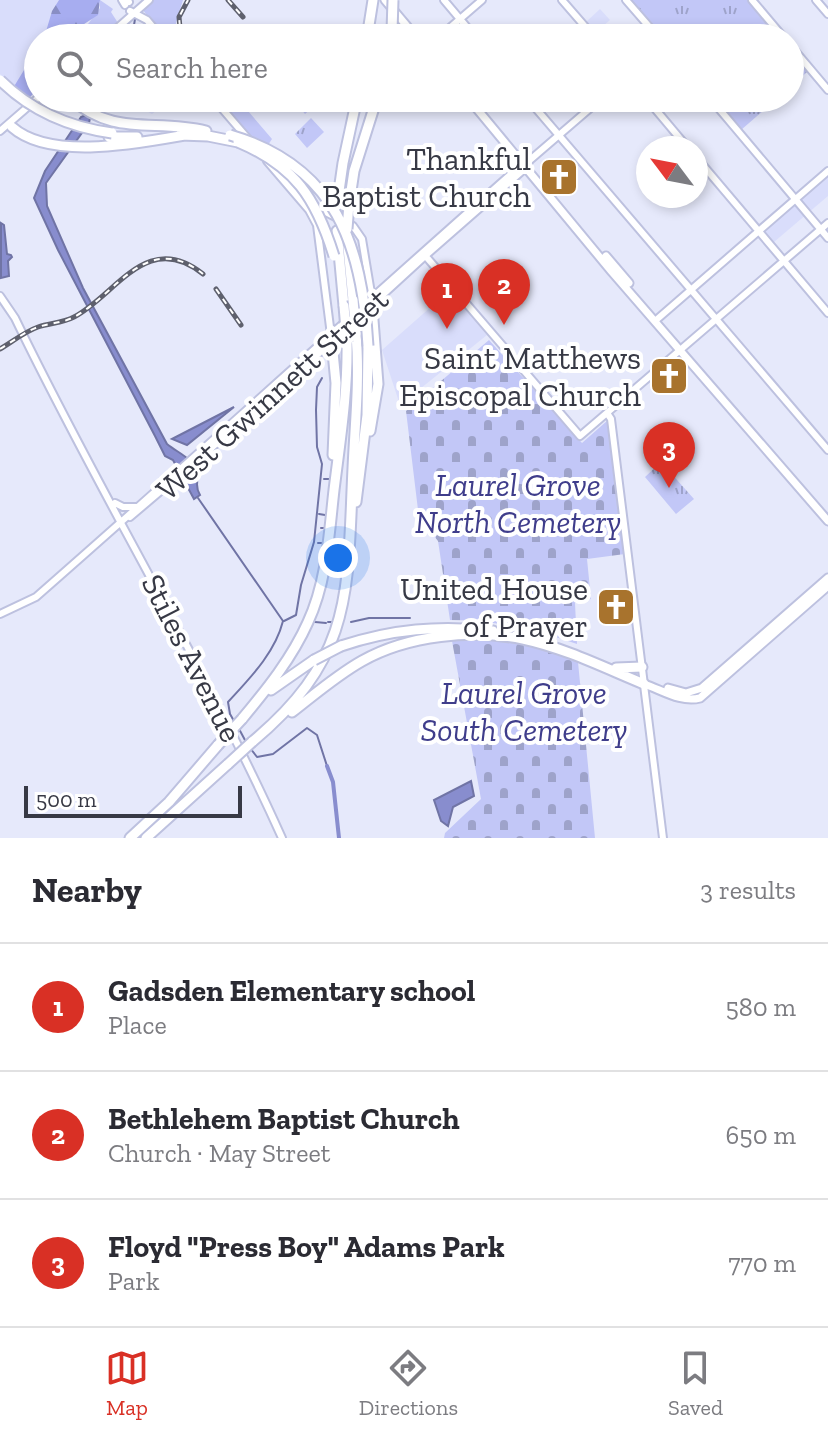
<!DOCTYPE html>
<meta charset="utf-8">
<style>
body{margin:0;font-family:"Zilla Slab",serif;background:#f7f7f7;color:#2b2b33}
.compass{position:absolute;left:636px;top:136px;width:72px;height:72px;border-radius:50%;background:#fff;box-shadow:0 4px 12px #0003;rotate:302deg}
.scale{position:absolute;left:24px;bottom:20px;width:218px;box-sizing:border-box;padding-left:8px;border:4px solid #373945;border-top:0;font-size:22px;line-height:28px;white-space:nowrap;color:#373945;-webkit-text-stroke:6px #fff;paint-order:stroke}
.you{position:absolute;left:338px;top:558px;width:28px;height:28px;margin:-20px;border:6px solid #fff;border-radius:50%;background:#1a73e8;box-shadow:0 0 0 12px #1a73e833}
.badge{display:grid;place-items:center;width:52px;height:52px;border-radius:50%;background:#d93025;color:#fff;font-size:26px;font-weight:700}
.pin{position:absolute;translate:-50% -66px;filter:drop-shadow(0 2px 4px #0008)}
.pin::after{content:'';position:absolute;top:42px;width:28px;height:24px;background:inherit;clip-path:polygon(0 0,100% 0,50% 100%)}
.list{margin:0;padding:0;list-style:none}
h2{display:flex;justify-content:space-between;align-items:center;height:104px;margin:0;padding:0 32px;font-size:34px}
h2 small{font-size:26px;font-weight:400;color:#7c7c81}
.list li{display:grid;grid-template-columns:52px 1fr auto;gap:24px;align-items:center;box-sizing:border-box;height:128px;padding:0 32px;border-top:2px solid #e1e1e2}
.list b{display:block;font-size:30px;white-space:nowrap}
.list p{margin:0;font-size:26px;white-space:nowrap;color:#7c7c81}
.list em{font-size:26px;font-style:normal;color:#7c7c81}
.icon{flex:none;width:44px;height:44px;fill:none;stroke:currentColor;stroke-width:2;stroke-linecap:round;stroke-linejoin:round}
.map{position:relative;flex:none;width:828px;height:838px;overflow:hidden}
.search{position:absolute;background:#fff;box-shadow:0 4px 12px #0003;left:24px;right:24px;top:24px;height:88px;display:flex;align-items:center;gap:20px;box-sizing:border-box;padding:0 28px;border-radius:44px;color:#7c7c81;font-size:30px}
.sheet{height:488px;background:#fff}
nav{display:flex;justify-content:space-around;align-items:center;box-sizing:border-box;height:112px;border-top:2px solid #e1e1e2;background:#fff;font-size:22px;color:#7c7c81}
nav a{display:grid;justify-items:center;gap:4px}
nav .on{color:#d93025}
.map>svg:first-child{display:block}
.built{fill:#d9ddfb}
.grass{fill:#c2c7f7}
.forest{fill:url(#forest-firs)}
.cemetery{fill:url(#cemetery-stones)}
.park{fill:url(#park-tufts)}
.water{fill:#888dce;stroke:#7074a5;stroke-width:2}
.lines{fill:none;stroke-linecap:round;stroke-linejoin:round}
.stream{stroke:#7074a5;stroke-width:2}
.canal{stroke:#888dce;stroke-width:4}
.secondary-casing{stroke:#bdc1df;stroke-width:10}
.primary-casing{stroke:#bdc1df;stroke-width:11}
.highway-casing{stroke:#bdc1df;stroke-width:13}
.secondary{stroke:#fff;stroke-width:6}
.primary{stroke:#fff;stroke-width:7}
.highway{stroke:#fff;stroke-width:9}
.rail-casing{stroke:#5e606d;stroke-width:5}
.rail{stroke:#fff;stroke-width:2;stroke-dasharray:6;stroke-linecap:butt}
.highway-bridge-casing{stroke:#bdc1df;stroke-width:13;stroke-linecap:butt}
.highway-bridge{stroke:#fff;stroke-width:9}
.labels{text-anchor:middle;stroke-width:8;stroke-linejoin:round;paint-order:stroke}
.poi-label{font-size:32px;fill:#373945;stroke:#fff;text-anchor:end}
.street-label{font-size:32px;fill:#373945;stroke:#fff}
.park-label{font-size:32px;font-style:italic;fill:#3f3d8b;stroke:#fff}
</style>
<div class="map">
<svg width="828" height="838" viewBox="0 0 828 838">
<defs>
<pattern id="forest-firs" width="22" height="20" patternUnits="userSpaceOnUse" patternTransform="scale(2)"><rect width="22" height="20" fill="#a7adf0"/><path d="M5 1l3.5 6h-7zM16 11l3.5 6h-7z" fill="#898ec4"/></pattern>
<pattern id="cemetery-stones" width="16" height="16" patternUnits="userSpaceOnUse" patternTransform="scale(2)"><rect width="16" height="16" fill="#c2c7f7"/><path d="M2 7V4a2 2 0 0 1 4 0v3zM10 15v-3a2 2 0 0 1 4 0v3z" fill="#9ea3ca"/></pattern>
<pattern id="park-tufts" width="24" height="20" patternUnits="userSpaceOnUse" patternTransform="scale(2)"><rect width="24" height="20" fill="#c2c7f7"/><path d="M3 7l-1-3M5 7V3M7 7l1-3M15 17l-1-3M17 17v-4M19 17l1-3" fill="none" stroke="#9ea3ca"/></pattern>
</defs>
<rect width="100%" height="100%" fill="#e6e9fb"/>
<path class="built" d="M0,0H59L52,11L44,38H38V47L13,88L0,74Z
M600,9L610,20L595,33L586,22Z
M116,98H172L152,114L132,103L117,101Z
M828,173V196L774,242L763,230Z
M449,291L487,335L400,405L382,350Z"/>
<path class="grass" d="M100,0L113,9L111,12L118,23L101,38H84L77,28L88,24L100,8Z
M152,0H183L176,23L177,38H166L142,9Z
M231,98H237L272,139L268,145L248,136L225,109L224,104Z
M295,98H323L305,114L293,100Z"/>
<path class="forest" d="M59,0H100L98,15L78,28L84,38H44L52,11Z
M38,47V89L28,99L13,88Z"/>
<path class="cemetery" d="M489,340L582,443L608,420L625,554L587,559L591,599L575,603L577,644C535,629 494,620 450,620L438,541L419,518L406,411Z
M482,639C516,641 546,650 578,662L595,838H444L445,833L481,799L452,641Z"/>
<path class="park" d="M631,0H747L779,38H663Z
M790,51L807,72L790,87Z
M714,98H778L741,130Z
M311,118L324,132L307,148L295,134Z
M661,462L694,499L676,514L645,477Z"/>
<path class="water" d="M86,115L90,118L89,123L46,183L47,206L83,288L167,444C179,454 195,458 197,476C198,485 195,487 200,495L194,499L173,460L165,456L155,436L58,250L34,198L45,171L81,117Z
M1,223L4,225L7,254L11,255L12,257L8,261L9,276L1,278Z
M234,407L187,445L172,439Z
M471,781L474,796L453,807L448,826L441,821L434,800Z"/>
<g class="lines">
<path class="stream" d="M134,25L135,19
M352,210H360
M324,479H329
M198,498L283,621C275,653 250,678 228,702L230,714L234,721
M319,514L325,515
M321,528H324
M318,543H323
M284,621L296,615L301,585L314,542L322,464L317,447L316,410L317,387L322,378
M315,622L326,623
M328,622H333
M351,622L369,618H410
M238,727L246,742
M250,748L257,757L273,754L307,728L317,735L327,766"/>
<path class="canal" d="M327,766L333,782L339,838"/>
<defs>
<path id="secondary" d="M122,0L125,5
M128,0L129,2
M444,0L476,38
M562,0L595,38
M626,0L659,38
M752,0L784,38
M816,0L828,14
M130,11L147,20L162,38
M106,38L149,0
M438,38L482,0
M790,45L828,90
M213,98L249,140
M527,98L828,450
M646,98L688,148
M710,98L828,238
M0,131L38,98
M696,157L828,313
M267,161L309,210L317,225L331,335
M314,206L353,226L362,239L372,299
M423,253L580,436L828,223
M0,296L15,318C99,493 202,660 282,838
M655,321L828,171
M607,413L611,419L663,838
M115,503L123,507H137
M130,517L270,398L425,256L522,171L530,160L602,98
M0,614L36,597C198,455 357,310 519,167L525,165"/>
<path id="primary" d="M385,0L417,38
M468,98L612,272L828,521
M606,256L629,283
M644,684C662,690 681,703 700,698L828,586
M668,688L686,693L702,688L828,578"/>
<path id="highway" d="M367,38L373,0
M70,98C115,138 155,118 206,131
M12,127C50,161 139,143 185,135
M180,135L208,136L238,142
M109,137H137
M349,204L354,171L377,98
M337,205L343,163L357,98
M337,231L344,306
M348,247L353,300
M332,342L336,383L333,455
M370,431L378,384L372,307
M356,502L367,415L368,346
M341,646C392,629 439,625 493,631
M616,668L642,667
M271,690L314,660
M292,712C314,695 337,675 362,661C408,635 472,629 523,639C565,648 605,668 644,684
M242,719C267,689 292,658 308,622C327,581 329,534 334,490C340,441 348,392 347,342
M252,742C355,656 347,591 353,468C355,423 360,379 356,334
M130,838L169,802L218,745
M146,838L228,764"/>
</defs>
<use href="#secondary" class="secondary-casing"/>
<use href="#primary" class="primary-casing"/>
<use href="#highway" class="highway-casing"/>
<use href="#secondary" class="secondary"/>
<use href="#primary" class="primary"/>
<use href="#highway" class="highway"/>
<defs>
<path id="rail" d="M228,0L243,17
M181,38L179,17L188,0
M216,289L241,325
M0,349C12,342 24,332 38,327C50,323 63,323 74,317C116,295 147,229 203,274"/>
</defs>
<use href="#rail" class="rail-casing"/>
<use href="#rail" class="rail"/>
<defs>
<path id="highway-bridge" d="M392,31L393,0
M0,80C31,111 68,127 112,133
M230,135C336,166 362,245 368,346
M238,142C295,166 316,198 334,256
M347,229L349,204
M353,300L356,334
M344,306L347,342
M314,660L341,646
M218,745L242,719
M228,764L252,742"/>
</defs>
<use href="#highway-bridge" class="highway-bridge-casing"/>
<use href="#highway-bridge" class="highway-bridge"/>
</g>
<defs>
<symbol id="church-square" viewBox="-11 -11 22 22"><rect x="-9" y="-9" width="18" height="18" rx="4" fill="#a8732d" stroke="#fff"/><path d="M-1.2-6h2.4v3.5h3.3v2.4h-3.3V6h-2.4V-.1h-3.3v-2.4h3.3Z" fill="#fff"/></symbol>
</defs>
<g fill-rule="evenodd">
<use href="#church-square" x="537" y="155" width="44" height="44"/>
<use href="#church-square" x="647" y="354" width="44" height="44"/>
<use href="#church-square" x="594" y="585" width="44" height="44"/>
</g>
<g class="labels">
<g class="poi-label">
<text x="531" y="170">Thankful<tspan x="531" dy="37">Baptist Church</tspan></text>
<text x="641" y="369">Saint Matthews<tspan x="641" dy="37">Episcopal Church</tspan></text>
<text x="588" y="600">United House<tspan x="588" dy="37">of Prayer</tspan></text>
</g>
<g class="street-label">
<text transform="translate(272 394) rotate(-42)" y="11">West Gwinnett Street</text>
<text transform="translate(192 658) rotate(63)" y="11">Stiles Avenue</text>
</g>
<g class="park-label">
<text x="518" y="496">Laurel Grove<tspan x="518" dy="37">North Cemetery</tspan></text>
<text x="524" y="704">Laurel Grove<tspan x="524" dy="37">South Cemetery</tspan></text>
</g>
</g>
</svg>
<svg class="compass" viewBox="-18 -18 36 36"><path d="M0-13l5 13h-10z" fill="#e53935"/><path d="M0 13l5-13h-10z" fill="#7c7c81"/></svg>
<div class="scale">500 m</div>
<div class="you"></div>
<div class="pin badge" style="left:447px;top:329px">1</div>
<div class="pin badge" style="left:504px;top:325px">2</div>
<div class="pin badge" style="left:669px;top:488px">3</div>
<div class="search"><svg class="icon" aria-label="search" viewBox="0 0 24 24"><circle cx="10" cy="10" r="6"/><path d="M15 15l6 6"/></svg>Search here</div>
</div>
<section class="sheet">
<h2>Nearby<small>3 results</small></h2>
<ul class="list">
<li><span class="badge">1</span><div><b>Gadsden Elementary school</b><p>Place</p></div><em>580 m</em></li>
<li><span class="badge">2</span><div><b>Bethlehem Baptist Church</b><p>Church · May Street</p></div><em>650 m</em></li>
<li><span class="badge">3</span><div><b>Floyd &quot;Press Boy&quot; Adams Park</b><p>Park</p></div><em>770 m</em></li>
</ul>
</section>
<nav>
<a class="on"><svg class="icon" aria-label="map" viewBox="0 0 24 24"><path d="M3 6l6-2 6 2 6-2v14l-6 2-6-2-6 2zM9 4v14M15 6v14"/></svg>Map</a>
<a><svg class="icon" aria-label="directions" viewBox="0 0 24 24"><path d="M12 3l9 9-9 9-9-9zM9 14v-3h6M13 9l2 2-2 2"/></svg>Directions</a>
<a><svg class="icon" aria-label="saved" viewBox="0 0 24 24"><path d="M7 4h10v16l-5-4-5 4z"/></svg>Saved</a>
</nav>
